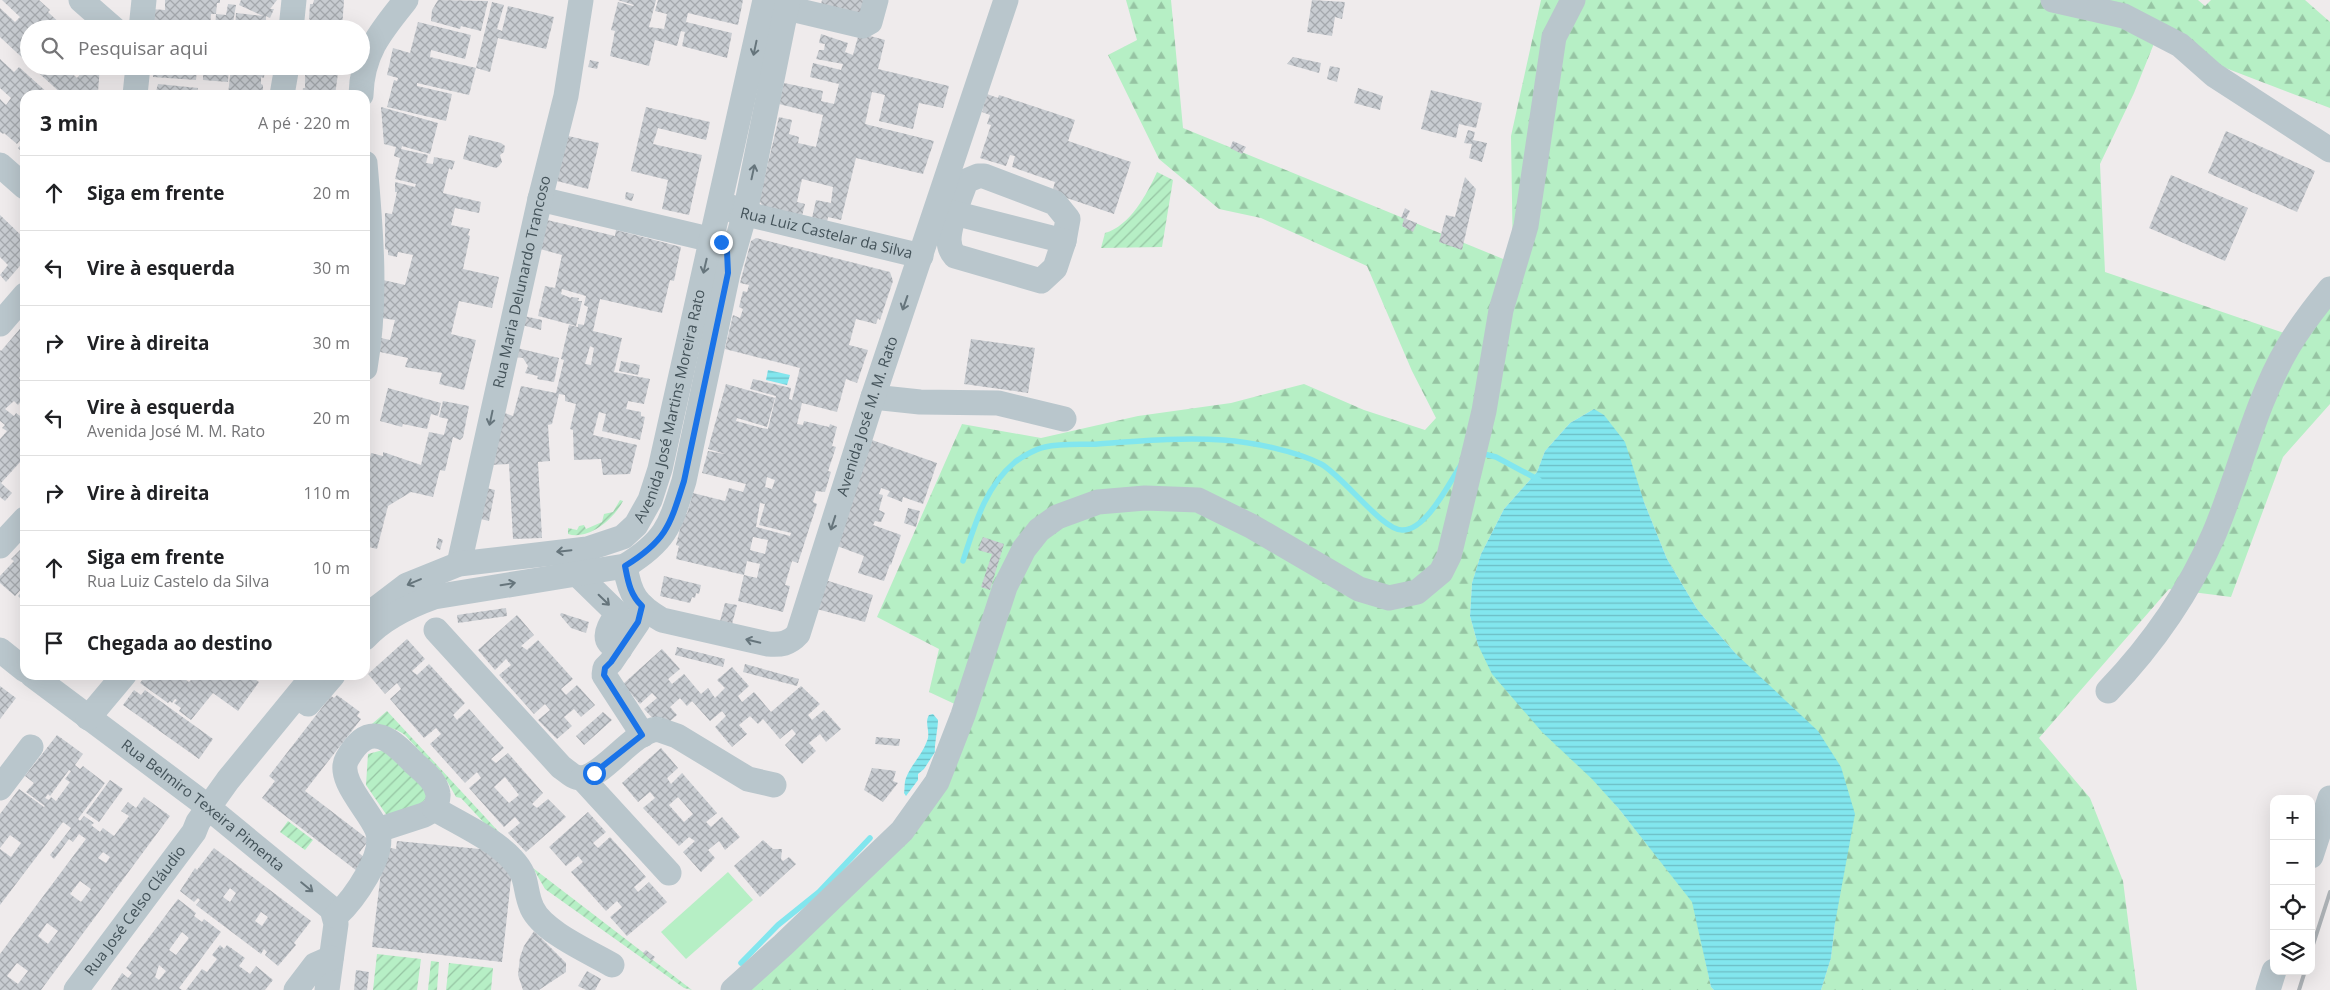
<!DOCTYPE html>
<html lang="pt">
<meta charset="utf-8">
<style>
body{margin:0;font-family:"Open Sans",sans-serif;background:#f6f6f6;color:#202124}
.controls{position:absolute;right:15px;bottom:15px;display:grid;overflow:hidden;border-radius:10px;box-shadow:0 5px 20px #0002}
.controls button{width:45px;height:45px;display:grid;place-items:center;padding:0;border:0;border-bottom:1px solid #e0e0e0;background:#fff;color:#202124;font:25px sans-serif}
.stop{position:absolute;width:15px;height:15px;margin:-11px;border:4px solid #1a73e8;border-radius:50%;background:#fff}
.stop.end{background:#1a73e8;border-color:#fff;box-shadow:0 1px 5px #0008}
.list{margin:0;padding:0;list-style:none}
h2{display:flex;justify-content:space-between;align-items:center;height:65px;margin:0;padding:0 20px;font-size:21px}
h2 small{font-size:16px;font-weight:400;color:#757577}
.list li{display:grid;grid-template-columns:32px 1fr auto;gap:15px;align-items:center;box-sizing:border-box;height:75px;padding:0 20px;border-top:1px solid #e0e0e0}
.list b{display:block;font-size:19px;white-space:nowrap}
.list p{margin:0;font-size:16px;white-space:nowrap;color:#757577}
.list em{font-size:16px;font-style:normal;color:#757577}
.icon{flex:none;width:28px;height:28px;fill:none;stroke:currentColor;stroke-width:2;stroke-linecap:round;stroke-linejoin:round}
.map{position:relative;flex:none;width:2330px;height:990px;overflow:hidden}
.search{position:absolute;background:#fff;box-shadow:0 5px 20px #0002;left:20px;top:20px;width:350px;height:55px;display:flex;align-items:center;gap:12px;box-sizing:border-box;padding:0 18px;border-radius:28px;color:#757577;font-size:19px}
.panel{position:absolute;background:#fff;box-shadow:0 5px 20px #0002;left:20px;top:90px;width:350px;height:590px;border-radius:15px}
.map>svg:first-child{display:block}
.forest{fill:url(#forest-firs)}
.garden{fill:url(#garden-furrows)}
.pitch{fill:#b6efc5}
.water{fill:url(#water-rules)}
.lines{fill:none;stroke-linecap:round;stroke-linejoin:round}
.stream{stroke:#82e6ee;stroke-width:5.5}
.building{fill:url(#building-cross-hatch);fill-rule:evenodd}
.minor{stroke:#b9c6cc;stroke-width:25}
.rail{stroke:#adb2b6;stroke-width:4}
.oneway{stroke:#66757c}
.route{stroke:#1a73e8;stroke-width:6}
.labels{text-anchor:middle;stroke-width:4;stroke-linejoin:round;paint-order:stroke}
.street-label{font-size:15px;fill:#435259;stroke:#fff}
</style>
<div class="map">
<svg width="2330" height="990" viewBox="0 0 2330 990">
<defs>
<pattern id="forest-firs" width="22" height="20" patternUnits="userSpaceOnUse" patternTransform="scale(1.25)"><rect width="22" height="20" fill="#b6efc5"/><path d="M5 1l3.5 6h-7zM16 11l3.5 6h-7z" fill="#96c4a3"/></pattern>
<pattern id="garden-furrows" width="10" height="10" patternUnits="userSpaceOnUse" patternTransform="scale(1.25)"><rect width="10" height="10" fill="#b6efc5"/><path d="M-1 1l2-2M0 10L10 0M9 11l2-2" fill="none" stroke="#96c4a3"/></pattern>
<pattern id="water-rules" width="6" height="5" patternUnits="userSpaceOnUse" patternTransform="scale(1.25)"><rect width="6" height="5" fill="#82e6ee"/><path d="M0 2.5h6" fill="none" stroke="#6cbdc4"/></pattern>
<pattern id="building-cross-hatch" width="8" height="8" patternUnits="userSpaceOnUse" patternTransform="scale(1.25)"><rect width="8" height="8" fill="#c8ccd1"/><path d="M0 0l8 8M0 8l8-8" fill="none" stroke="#a4a8ad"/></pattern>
</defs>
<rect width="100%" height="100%" fill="#efebec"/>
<path class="forest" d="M1126,0H1171L1183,128L1513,263L1511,136L1541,0H2198L2205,6L2211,0H2305L2330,22V108L2155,41L2134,93L2100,164L2105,272L2284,333L2330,276V404L2283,457L2231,597L2169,589L2039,738L2090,798L2123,881L2137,990H1821L1831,958L1835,923L1736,654L1697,609L1667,559L1644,502L1594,409L1570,423L1545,451L1537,472L1504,509L1481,554L1472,583L1470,616L1478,645L1619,809L1693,902L1711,987L1714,990H749L896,853L974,713L929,692L939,649L877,617L962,424L1041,438L1138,416L1231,403L1304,384L1364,410L1425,430L1436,418L1412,371L1367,266L1261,218L1219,209L1159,159L1108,55L1137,40Z"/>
<path class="garden" d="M1157,172L1173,180L1162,247L1101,248L1105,233C1130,226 1147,194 1157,172Z
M620,500L623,501C612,522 587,540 568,534V528L577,530L579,526L584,525L586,529L602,522L604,514L613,512Z
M387,711L523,858L513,854L461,798L456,797L447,781L405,735C391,725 381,727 365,730Z
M394,747L432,794L396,824L392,823L366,785L368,754Z
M288,821L313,840L305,850L280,832Z
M533,868L692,990L684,988L545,889Z
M377,954L421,959L417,990H373Z
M431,961L439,962L437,990H428Z
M449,963L493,968L491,990H446Z"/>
<path class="pitch" d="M728,872L753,900L686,959L661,932Z"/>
<path class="water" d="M768,370L790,375L787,385L766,380Z
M1594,409L1604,415L1625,442L1644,502L1667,559L1697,609L1736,654L1818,731L1841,767L1855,814L1835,923L1831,958L1821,990H1714L1711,987L1692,902L1619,809L1592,779L1542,732L1492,674L1478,645L1470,616L1472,583L1481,554L1504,509L1537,472L1545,451L1570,423Z
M933,714L938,720C938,728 934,747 935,752L924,769L918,774V780L906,796L904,793C905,789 904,783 906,778C911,765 922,755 927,741C931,732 924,723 929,715Z"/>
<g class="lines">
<path class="stream" d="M1480,453L1496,457L1539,480
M963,561C975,524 985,487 1015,462C1023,456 1036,449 1045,447C1062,443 1081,445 1098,444C1139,441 1182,437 1223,440C1252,442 1296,451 1321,464C1343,476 1382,530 1402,530C1426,531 1449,483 1461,465
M741,963L778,925L819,892L870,838"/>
</g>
<path class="building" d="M2,0H39L50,10L48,12L66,29H29V64L0,37V8L15,22L20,17Z
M165,0H220V3H217L216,14L226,15L228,4L236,5L232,29H215L216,14H211L210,29H150L151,9L165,10Z
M241,0H277L270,9H274L270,18L266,16V21H269L268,29H235L236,13L263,16L239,5Z
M314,0H344L342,29H309L312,21L309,19L310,4H313Z
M438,0L488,1L481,31L461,26L460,29L431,21L432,10Z
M618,0H656L649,27L664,29L667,14L655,11L658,0H743L738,25L688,13L686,22L732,33L727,58L682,46L685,32L681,31L677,46L655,40L649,66L610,56L615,31L611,30L618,2L633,6L634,5Z
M822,0H873L867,23L819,12Z
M1312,0L1345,2L1342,19L1335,17L1332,36L1307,32Z
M492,2L504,5L497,29L502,31L508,6L554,17L546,49L498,38L490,72L476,68Z
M418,22L471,35L465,59L431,50L430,57L476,68L469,95L417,83V86L452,94L446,121L387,107L394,80L397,81L398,78L387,75L393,48L410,53Z
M859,33L885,40L878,69L949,86L943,108L919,103L913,129L879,121L885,95L872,92L865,124L934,141L923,174L856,158L841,220L828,217L827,222L812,218L816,200L831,203L833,187L802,179L797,202L805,204L802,216L763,206L759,201L779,117L792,120L789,134L799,137L798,143L816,147L823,115L779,104L784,83L823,91L821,101L834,104L839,84L810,77L813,63L841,70L843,64L816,59L819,50H824L825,44L819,43L821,34L848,43L845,52L853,55Z
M1293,57L1321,63L1319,73L1287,64Z
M0,59L14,72L19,67L50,95H25V111L20,117L25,122V135L17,144L4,133L3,134L0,132V99L6,105L11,98L0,88Z
M590,60L599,62L597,69L588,67Z
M31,66H64L77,78L81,73L74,66H100L98,92L84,91L80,95H63Z
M203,66H229L228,82L203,80Z
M231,66H265L264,78L261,77V84L263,85V95H228Z
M308,66H339L335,95H302L303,88H305V68L307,69Z
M1330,66L1340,68L1337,82L1327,79Z
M153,67L197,69L196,80L153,77Z
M158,84L198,88V95H155Z
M1358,88L1383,96L1380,110L1354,103Z
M1431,90L1482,103L1476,128L1459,124L1456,138L1421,129Z
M987,94L998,98L999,95L1075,120L1068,141L1131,162L1114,214L1052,193L1055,182L1012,167L1015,156L1010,155L1006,166L980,158L991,125L987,124L990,115L982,112Z
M381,107L438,123L430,154L402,146L401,149L428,155L426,163L433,164L434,157L455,161L452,170L449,168L443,193L481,202L479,213L455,208L451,225L470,229L468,235L470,236L463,269L499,277L492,308L459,301L451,334L476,340L464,390L439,384L442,373L405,367L408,358L380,352L381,338L390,340L395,320L381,318L383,280L405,285L413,255L398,252L397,257L388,255V250L385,249V213L392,214L397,192H395V182L415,187L416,184L395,179L400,158L394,156L396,147L384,144Z
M646,107L710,122L706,140L658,128L653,144L702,155L689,215L662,209L668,180L631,171Z
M1468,130L1475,132L1473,140L1487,143L1482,162L1469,158L1472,144L1464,143Z
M2226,131L2315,171L2297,212L2208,173Z
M469,135L501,143L505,146L504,152L500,155L502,162L499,166L496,168L463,159Z
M568,136L599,143L588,189L557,181Z
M25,140V155L18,148Z
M1233,141L1246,147L1242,154L1230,148Z
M2171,175L2248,208L2225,261L2149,228Z
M1465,177L1476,189L1462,250L1439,242L1446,215L1455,217Z
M626,192L634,194L632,201L625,199Z
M1405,208L1410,211L1406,219L1417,223L1413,232L1402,226L1404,219L1401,218Z
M0,215L25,239V260L6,282L0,275L8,265L0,257Z
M547,220L615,236L616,230L681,247L674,281L670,280L662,313L600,299L593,331L622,338L614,372L650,379L644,404L628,401L626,409L641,412V416L645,417L640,440L602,431L606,414L599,412L593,435L637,445L630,474L603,475L601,459L574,460L573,430L570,429L576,404L565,401V395L559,394L552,424L548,425L550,461L538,462L542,538L513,539L509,464L489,465L502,412L513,416L521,386L556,393L564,360L561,359L569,325L578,327V324L584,325L588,307L584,305L586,296L562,289L561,294L571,298V297L579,298L578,301H582L576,326L538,316L545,286L555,288L562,255L540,249ZM590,346L594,348L591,365L585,364Z
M756,238L890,272L893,281L880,320L878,318L876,324L856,319L849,345L868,350L857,383L846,379L837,412L802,403L797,424L803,425L804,421L829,427L830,424L837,427L832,446L836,447L828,471L831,472L825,492L816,491L813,502L817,504L798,563L792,561L785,585L790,586L783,612L738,601L744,575L757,578L760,564L747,561L744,575L676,559L679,546L676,545L684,513L687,514L693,493L725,501L729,488L743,492L746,484L702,473L708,451L725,454L708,449L726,384L775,398L767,427L737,418L736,421L762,428L768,429L776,396L750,389L753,379L791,388L789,399L792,400L800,368L725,349L733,315L740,318L743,309L739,307L743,291L747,292L749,285L740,283L751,241ZM767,477L775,480L772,489L765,487ZM760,503L765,504L759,525L791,533L790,536L756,527ZM753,537L768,540L765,554L750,550Z
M524,316L542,320L541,330L522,325Z
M25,323V371L19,378L23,382L20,385L25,390V397L18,405L14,401L5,409L14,416L16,413L23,418L25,416V459H23L1,483L12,493L5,501L0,497V439L7,431L2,428L5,425L0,421V350L1,351Z
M971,339L1035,348L1028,393L964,384Z
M517,348L559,358L554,382L537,379L538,376L525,373L528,366L523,358L515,357Z
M621,361L640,365L638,375L619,371Z
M388,388L441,403L438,416L431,414L427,429L403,424L402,427L380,421Z
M443,401L469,406L463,437L460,440L453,437L445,471L440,470L433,497L411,492L388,506L377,549L365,546V478L371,453L383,456V452L421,465L429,432L444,435L448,419L439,417Z
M872,440L937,463L923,504L903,497L902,502L887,496L890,491L881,488L879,494L883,495L879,510L885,513L881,522L875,521L873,525L901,535L891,565L890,564L884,581L858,573L864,556L829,543Z
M482,487L495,490L489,521L476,518Z
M908,508L920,511L916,527L904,523Z
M983,537L1004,544L990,590L981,587L992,554L978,550Z
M438,538L443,540L440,550L436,548Z
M20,550L23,552L25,550V585L15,596L0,583V576L14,561L11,559Z
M664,576L701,585L699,594L696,593L695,598L692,597L690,603L660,596Z
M822,579L873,595L865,622L813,608Z
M25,588V603L18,596Z
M725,603L737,605L731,628L719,625Z
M506,608L507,616L458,623L457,615Z
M561,613L589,622L586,633L571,628L560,615Z
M517,615L534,635L521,646L527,650L538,640L573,679L561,689L566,695L577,685L595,705L581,717L574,709L564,717L572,726L557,739L538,720L550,710L545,704L534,714L499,675L511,665L506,659L495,670L478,650Z
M407,639L425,659L412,671L417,675L429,664L465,703L453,715L457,720L469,709L504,748L491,759L496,763L508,753L543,793L532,804L537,808L548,799L566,817L526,852L508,833L520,823L515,817L504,827L469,788L481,778L477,772L465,783L430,744L441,734L436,728L424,738L390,699L401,689L397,683L385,694L368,674ZM505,777L519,795L509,803L494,787Z
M677,647L725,659L723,667L675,655Z
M662,649L680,669L668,679L672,684L684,674L701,694L708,688L715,698L725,688L717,680L732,667L749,686L738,696L742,702L754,692L771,712L801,686L820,704L808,715L812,720L824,710L841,729L826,742L820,734L809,743L816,751L802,764L785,745L796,734L792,729L780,739L763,719L758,724L750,716L739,725L747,734L732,747L715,727L726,716L722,711L710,721L692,701L687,706L680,698L670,707L677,715L662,728L644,709L657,698L652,693L640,704L623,684Z
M745,664L799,679L797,686L743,672Z
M146,675H179L189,682L193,678L188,675H249L259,682L238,711L213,693L191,720L179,711L181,708L174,703L177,700L175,699L172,703L170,701L168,703L140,683Z
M0,686L16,698L0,719Z
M134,690L141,695L145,690L213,739L199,759L123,705Z
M337,695L360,712L357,716L361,719L305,791L369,840L359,853L366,859L357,871L262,798L275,781L269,776L331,696L334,698Z
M603,712L612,720L584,745L576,736Z
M57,735L83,754L75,765L80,769L83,766L105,783L78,819L80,821L84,816L94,823L91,825L100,832L103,828L114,836L129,816L121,811L128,802L136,808L144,797L170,816L41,990H0V954L86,839L79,834L73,842L69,839L54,859L50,855L71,828L63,822L0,905V849L11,857L21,843L10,835L0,848V814L19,789L44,807L45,806L26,792L34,783L25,776ZM69,770L71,771L65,779L70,782L56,801L51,797L49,800L45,798L48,794L50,796ZM103,852L110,857L106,863L98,858ZM80,881L91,889L81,902L70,894ZM47,923L58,931L48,944L38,936ZM17,963L28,971L18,984L7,976Z
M876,737L900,739L899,746L875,744Z
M661,748L678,768L667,778L671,784L682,773L717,813L706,822L711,827L722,817L740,837L725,850L719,841L708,850L715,858L701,872L683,852L695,841L689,837L679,846L643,808L655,798L650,792L638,802L622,783ZM678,797L693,814L684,822L669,805Z
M872,768L896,771L893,781L898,783L883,802L864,790Z
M110,780L123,789L99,822L86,813Z
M588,812L606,832L593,843L598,848L610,837L646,877L634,887L638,892L649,882L667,902L627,936L610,917L622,907L617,901L606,911L571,872L583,862L578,856L566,866L549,847Z
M763,840L773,849H782L781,859L783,861L789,857L796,864L760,897L734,866Z
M397,841L490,850L513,861L502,962L372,947L384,847L396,849Z
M214,848L311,921L294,943L296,945L278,966L265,955L267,952L264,949L261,954L196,905L200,900L198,898L194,902L180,891L195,868L197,870ZM230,888L236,893L230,902L223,897ZM261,912L268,917L262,926L255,921Z
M178,899L196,913L194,916L202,922L204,919L221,932L179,988L182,990H111L122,973L128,978L132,973L126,968ZM182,932L189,938L176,955L169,950ZM159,965L166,971L159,980L155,977Z
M534,931L566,963V972L539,990H523L518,975L520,957L524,946Z
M220,945L224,949L227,945L245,958L239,966L250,974L256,966L273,980L265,990H186L202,969L207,972L217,959L212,955Z
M646,950L655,957L652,961L643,953Z
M356,970L369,972L367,990H354Z
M587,971L601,979L595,990H586L578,986Z"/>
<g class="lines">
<g class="minor">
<path d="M81,0L114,29"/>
<path d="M2053,0L2124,16L2180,45L2214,75L2330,150"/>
<path d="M787,8L863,26L870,22L876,0"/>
<path d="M141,29L144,0"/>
<path d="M291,29L294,0"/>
<path d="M135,95L138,66"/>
<path d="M282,95L287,66"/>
<path d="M361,95C362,53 381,31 406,0"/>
<path d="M365,163C371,231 377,300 365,368"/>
<path d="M0,165L25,187"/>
<path d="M540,199L721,242L724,248"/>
<path id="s1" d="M731,207L734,211L921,256"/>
<path d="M939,209L954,213L966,181L978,176H984L1055,203L1068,219L1064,241"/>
<path d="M954,213L1064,241L1055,268L1041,281L955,256C944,244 951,228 954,213Z"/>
<path d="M0,324L25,295"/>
<path d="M873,397L920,402L998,403L1064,419"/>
<path d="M0,546L25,519"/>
<path id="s2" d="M459,564L540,199L566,96L581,0"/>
<path id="s3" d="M625,566C630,595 636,605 662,620L768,644C781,645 789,644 798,634L873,397L1006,0"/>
<path d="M576,573L617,613C609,628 598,641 620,649"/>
<path d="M642,606L638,622L611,662L605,668L604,675L643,735"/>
<path id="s4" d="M365,617L407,585L459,564L587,549L623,537L636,525L650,500L660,469L765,0"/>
<path d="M436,630L561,767C567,771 573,778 581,778C603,777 632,732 657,729L677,736L748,779L774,785"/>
<path d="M365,638C383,618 409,606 434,597L625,566C667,540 670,525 684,481L728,273L745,213L788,0"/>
<path d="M0,650L25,670"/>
<path id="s5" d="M32,675L199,800L332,909L336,924L327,990"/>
<path d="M2108,691C2152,645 2189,592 2214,534C2240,473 2254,405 2288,347C2300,327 2315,307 2330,289"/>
<path d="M308,704L333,675"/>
<path d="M88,718L124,675"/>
<path d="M582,778L669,873"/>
<path d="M0,788L31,747"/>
<path d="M378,830L424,815L435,809"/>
<path d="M2311,856L2330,798"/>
<path d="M336,916C353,900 387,854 377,830C370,811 336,779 347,759C370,717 393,741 415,764C424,772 436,781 438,794C439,798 436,804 435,809C458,823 494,839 512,859C530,878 523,888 532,908C543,932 590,952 612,965"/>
<path id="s6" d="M76,990L194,832L198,822L228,780L314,675"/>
<path d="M296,990L315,965L331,958"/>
<path d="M733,990L783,945L902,831L937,782L963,715L1005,587L1024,549L1039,530L1057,517L1098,502L1145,498L1198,500L1251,526L1359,589L1389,598L1417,592L1441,572L1449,556L1484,411L1501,310L1526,226L1554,37L1573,0"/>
<path d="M2268,990L2274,971"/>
</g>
<path class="rail" d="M2311,951L2330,892
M2299,990L2305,971"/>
</g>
<defs><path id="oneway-shaft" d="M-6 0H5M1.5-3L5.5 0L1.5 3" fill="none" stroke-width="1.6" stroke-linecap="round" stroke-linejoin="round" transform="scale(1.25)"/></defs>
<g class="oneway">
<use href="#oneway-shaft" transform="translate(755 48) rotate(102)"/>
<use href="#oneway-shaft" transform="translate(753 172) rotate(-78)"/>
<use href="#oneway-shaft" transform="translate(705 266) rotate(103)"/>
<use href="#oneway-shaft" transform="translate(905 303) rotate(109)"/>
<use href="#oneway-shaft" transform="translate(491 418) rotate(102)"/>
<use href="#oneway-shaft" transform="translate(833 523) rotate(108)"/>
<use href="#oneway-shaft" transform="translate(564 551) rotate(174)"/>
<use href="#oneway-shaft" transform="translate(414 582) rotate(157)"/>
<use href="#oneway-shaft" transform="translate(508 584) rotate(-9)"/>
<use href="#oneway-shaft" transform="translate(604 600) rotate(44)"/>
<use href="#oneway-shaft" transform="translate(753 641) rotate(-167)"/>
<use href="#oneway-shaft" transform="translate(307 887) rotate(39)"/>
</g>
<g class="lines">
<path class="route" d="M594,773L642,735L604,675L605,668L611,662L638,622L642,606C630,595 628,581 625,566C667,540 670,525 684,481L728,273L727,251L721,242"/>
</g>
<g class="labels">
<g class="street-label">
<text dy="5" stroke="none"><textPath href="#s1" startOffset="100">Rua Luiz Castelar da Silva</textPath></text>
<text dy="5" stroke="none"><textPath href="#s2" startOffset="289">Rua Maria Delunardo Trancoso</textPath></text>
<text dy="5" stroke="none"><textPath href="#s4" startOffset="418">Avenida José Martins Moreira Rato</textPath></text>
<text dy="5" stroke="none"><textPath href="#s3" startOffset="439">Avenida José M. M. Rato</textPath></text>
<text dy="5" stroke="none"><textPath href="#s5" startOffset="215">Rua Belmiro Texeira Pimenta</textPath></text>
<text dy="5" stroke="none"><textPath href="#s6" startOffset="99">Rua José Celso Cláudio</textPath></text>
</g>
</g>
</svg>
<div class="controls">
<button>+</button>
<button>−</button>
<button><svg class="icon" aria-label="locate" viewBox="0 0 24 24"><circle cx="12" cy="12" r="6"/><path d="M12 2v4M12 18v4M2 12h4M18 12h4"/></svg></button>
<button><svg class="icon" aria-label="layers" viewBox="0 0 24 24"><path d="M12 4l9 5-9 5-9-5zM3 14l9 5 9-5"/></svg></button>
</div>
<div class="stop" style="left:594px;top:773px"></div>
<div class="stop end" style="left:721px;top:242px"></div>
<div class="search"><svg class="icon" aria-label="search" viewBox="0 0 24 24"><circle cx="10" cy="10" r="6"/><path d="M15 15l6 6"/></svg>Pesquisar aqui</div>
<section class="panel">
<h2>3 min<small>A pé · 220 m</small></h2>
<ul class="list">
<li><svg class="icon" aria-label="ahead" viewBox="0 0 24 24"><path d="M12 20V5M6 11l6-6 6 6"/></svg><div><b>Siga em frente</b></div><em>20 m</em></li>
<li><svg class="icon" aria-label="left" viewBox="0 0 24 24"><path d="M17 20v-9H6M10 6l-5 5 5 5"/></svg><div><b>Vire à esquerda</b></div><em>30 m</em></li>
<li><svg class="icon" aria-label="right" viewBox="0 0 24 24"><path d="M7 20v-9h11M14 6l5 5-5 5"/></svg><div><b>Vire à direita</b></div><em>30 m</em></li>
<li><svg class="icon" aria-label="left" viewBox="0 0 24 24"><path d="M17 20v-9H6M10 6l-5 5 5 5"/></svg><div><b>Vire à esquerda</b><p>Avenida José M. M. Rato</p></div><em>20 m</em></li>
<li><svg class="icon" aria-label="right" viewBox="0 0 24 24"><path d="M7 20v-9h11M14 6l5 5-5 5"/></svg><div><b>Vire à direita</b></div><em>110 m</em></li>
<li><svg class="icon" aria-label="ahead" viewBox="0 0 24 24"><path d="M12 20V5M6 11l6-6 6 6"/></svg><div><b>Siga em frente</b><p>Rua Luiz Castelo da Silva</p></div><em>10 m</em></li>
<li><svg class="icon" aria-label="arrive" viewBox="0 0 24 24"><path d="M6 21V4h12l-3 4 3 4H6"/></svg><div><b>Chegada ao destino</b></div></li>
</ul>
</section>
</div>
